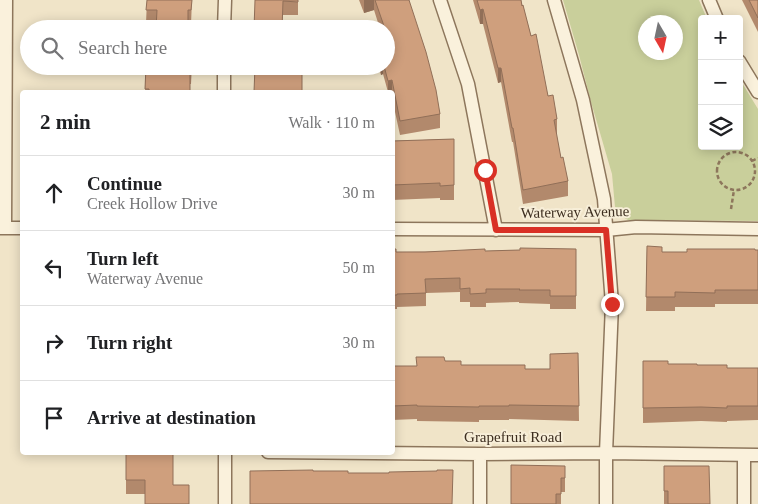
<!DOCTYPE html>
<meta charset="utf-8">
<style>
body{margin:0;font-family:"Times New Roman",serif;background:#f6f6f6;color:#202124}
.controls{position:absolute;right:15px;top:15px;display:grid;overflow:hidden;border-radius:5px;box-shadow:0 2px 12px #0003}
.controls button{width:45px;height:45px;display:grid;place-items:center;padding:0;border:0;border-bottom:1px solid #e0e0e0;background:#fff;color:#202124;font:25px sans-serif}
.compass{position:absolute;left:638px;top:15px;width:45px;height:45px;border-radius:50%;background:#fff;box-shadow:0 2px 12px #0003;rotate:171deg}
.stop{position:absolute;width:15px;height:15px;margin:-11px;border:4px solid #d93025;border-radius:50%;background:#fff}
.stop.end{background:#d93025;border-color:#fff;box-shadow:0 1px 5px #0008}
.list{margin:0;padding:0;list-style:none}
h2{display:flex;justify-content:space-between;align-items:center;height:65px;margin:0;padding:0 20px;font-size:21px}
h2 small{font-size:16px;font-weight:400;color:#757577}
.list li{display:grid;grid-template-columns:32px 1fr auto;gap:15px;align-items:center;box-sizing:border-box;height:75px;padding:0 20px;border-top:1px solid #e0e0e0}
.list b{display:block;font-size:19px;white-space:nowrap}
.list p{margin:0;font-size:16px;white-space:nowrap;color:#757577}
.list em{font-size:16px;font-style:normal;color:#757577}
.icon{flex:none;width:28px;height:28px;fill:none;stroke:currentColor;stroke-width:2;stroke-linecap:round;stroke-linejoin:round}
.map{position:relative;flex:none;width:758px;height:504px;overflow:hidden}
.search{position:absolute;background:#fff;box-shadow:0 2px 12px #0003;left:20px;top:20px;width:375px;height:55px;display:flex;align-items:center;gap:12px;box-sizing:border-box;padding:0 18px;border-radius:28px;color:#757577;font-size:19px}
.panel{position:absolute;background:#fff;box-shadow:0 2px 12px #0003;left:20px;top:90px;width:375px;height:365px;border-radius:5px}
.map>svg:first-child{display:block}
.green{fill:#c9cf9b;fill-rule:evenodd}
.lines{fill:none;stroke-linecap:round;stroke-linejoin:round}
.minor-casing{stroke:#8d765c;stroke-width:15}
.path{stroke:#8d765c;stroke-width:2.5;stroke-dasharray:4 2.5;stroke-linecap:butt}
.minor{stroke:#faf1dc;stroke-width:12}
.wall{fill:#b2896c}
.shaded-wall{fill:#916f58}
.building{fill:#cf9f7d;stroke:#916f58}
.route{stroke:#d93025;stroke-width:6}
.labels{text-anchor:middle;stroke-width:4;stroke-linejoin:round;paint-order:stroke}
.street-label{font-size:15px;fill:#3d2e20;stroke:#f7eed8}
</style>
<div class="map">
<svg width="758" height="504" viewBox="0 0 758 504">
<rect width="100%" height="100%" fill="#f0e4c8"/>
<path class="green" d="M563,0H699L707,19H702V146H739V78L758,109V221L628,220L619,215L615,207L612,174L591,102L579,55ZM646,22H676V52H646Z"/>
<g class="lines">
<defs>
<path id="minor" d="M440,0L468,84L496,230
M554,0L583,100L604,199L612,304L606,453V504
M709,0L717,19
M224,29L225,0
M739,61L758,92
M224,66V92
M0,228H22
M5,228L6,0
M392,229L606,230L636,227L758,229
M225,452V504
M268,452L480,454L606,453L758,455
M744,455V504
M480,504V454"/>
</defs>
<use href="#minor" class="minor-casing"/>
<path class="path" d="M717 171a19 19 0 1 1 38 0a19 19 0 1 1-38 0Z
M752,161L758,158
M731,209L734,190"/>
<use href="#minor" class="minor"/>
</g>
<path class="wall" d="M147,0H192L191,24H188V29H156L157,23H146Z
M255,0H298V15H283Z
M359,0H409L440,114V128L400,135L392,98V92H388L383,74L381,75L378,66H386V29H380L374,10L364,13Z
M473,0H521L548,96L557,119V134H556L561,158L568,181V196L523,204L513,142H512L501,82L498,83L483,24H480Z
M742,0H758V32Z
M146,66H192L191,84H190V92H145Z
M454,139V200H440V198L392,200V141Z
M647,246L662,252H687L758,250V304H715V307H675V311H646Z
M392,249L396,252L485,251L576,249V309H550V304L519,303V302L486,303V307H470V302H460V292L426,293V306L397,307V309H392Z
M578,353L579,421L509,419V420H479V422L417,421V419L392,420V366H416L445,361L461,365L525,369H550Z
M643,361L668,364L697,365L727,368H758V420L727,421V422L701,421L643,423Z
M126,452H173L145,494H126Z
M565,466V492H561V504H511Z
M664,466L710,504H664Z"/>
<path class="shaded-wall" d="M364,0H374V10L364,13Z
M483,9V24H480V10Z
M381,66H383V74L381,75Z
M498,68H501V82L498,83Z
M392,80V92H388V81Z"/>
<path class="building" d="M147,0H192L191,10H188V29H156L157,10H146Z
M255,0H298V2L283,1L282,29H254Z
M375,0H409L426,52L436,90L440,114L400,121L392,80L388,81L384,66H386V29H385Z
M477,0H521L522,6L523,5L531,36L536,34L548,96L553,95L557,119L554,120L561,158L563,157L568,181L523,190L513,128H512L501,68H498L483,9L480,10Z
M749,0H758V18Z
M146,66H191V71H190V92H149V89H145Z
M255,66H299V68H302V92H254Z
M454,139V185L440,186V183L392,185V141Z
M647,246L662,247V252H687V249H755V250H758V290H715V293L675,292V297H646Z
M520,248L576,249V296H550V290H519L520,289H486V293L470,294V288L460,289V278L425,279L426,293L397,294V295H392V249H396V252H425L485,249V251L520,250Z
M578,353L579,406L509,405V406H479V407L417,406V405L392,406V366H417L416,357H444L445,361H461V365H525V369H550V354Z
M643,361H668V364H697V365H727V368H758V406H727V408L701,407L643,408Z
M126,452H173V485H189V504H145V480H126Z
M511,465L565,466V478H561V494H556V504H511Z
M664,466H709L710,504H668V491H664Z
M313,470V471H348V473H389V472L437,471V470H453L452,504H250V471Z"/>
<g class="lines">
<path class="route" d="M485,170L496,230H606L612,304"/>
</g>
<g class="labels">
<g class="street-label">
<text transform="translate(575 212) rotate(-1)" y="5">Waterway Avenue</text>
<text x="513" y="442">Grapefruit Road</text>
</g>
</g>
</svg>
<div class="controls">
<button>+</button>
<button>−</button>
<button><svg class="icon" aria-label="layers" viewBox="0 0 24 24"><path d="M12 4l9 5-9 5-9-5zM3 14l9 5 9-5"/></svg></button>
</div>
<svg class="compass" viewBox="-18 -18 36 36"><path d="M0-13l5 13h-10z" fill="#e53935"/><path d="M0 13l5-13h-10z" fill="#757577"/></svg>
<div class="stop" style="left:485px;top:170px"></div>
<div class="stop end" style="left:612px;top:304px"></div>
<div class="search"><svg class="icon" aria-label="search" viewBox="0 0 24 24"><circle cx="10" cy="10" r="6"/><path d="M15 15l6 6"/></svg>Search here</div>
<section class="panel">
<h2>2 min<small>Walk · 110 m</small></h2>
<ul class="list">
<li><svg class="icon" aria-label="ahead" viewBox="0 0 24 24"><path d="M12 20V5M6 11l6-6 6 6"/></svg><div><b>Continue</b><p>Creek Hollow Drive</p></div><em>30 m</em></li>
<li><svg class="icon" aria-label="left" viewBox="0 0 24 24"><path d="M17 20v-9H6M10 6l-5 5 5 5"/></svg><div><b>Turn left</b><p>Waterway Avenue</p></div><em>50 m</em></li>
<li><svg class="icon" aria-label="right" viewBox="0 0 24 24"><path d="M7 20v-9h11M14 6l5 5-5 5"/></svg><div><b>Turn right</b></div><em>30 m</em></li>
<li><svg class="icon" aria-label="arrive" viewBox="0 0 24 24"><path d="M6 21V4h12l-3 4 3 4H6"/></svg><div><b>Arrive at destination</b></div></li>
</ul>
</section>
</div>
